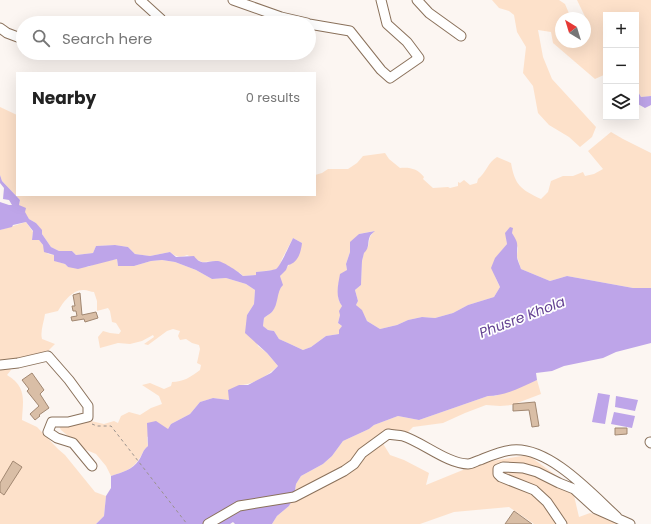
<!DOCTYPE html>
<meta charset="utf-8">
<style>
body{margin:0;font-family:Poppins,sans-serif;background:#f6f6f6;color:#222}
.controls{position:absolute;right:12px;top:12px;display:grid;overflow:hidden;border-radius:0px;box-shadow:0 4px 16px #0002}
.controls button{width:36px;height:36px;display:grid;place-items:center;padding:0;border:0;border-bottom:1px solid #e0e0e0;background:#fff;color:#222;font:20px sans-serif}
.compass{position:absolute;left:555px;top:12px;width:36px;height:36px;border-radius:50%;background:#fff;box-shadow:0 4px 16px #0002;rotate:322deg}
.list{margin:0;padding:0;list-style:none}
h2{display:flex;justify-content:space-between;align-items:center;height:52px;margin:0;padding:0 16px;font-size:17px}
h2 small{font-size:13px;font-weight:400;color:#767676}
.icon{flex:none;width:22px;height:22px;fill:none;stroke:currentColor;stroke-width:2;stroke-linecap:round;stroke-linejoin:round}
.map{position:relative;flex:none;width:651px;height:524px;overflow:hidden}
.search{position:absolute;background:#fff;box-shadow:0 4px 16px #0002;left:16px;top:16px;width:300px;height:44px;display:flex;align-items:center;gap:10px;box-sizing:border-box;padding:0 14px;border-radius:22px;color:#767676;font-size:15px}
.panel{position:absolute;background:#fff;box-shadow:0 4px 16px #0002;left:16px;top:72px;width:300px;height:124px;border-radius:0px}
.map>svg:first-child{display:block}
.green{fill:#fde1ca}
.water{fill:#bea5e9}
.building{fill:#d9bea6;stroke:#a18771}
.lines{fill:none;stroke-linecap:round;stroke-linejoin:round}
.minor-casing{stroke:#8a715b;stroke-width:11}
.path{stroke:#9a928d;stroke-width:1;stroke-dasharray:3 3;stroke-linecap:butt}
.minor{stroke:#fff;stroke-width:9}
.labels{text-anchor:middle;stroke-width:3.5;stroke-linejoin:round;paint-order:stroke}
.water-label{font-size:14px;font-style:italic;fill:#644292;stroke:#fff}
</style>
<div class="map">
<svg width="651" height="524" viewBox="0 0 651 524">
<rect width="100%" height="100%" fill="#fcf6f2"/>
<path class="green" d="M492,0H559L565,4L571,18H561V42H585V32L591,29L577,0H651V96L641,97L636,88V15H606V74L595,79L553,43L551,32L538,30L543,57L552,79L596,127L592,137L580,147L569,137L549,125L538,113L533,86L523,73L526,47L517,32L514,15L509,11L499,8Z
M0,107L17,115V195H315V175L322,173L328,169H348L357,163L363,156L385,153L389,159L400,168C410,167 418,169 424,177L423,179L433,188L448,187L450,188L458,186V182L460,183L464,180L470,185L477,183L478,179C486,173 488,162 497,157L511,163C515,185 520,189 541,199L548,192L551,181L563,176H573L583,172L585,176L594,174L603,169L588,151L611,132L623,139L651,153V288H633L567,276L550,281L521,269L517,256L518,248L512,233H506L507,244C493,261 489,266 500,287L494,297L468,305L453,313L435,318L422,317L408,320L397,325L380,329L367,321L362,311L356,305L358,301L355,290L361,285L362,261L364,252L368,247L370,237L374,231L359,234L350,248V252L346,264L347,270L338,285V297L339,301L342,306L340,311V315L338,323L342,326L339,334L326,336L311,347L303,350L288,343L279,339L274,331L268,330L263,326L264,318L272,312L276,304L278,292L282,286L280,276C289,267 295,254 302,243L293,238L282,259L279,267L274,270L256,272V275L243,276L240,273L218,261L202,262L187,255C180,258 176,257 170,252L150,256L135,254L128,247L115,245L96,246L93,253L76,255L72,251H59L51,247L42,234L36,223L29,219L19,205L20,200L2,181L0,175Z
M26,222L33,232L32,240H39L43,245L48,254L54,255L55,261L65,264L68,267H88L97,263L117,259L118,266H134L151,261L162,260L175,262L196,270L212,279L226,278L246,284L255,290L254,304L247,315L258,346L267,353L278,366C267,376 253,385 239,385L229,400L213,398L200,402L190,414L171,424L168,429L147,437L148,446C142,451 143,454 139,459C132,470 123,472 111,476L106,466L96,454L84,449L74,438L68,436L61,430L59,426L78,422L85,423L91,421L104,424L114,421L118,423L121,416L129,412L140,415L151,408L162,404L159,396L142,385L150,383L164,389L171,386L172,382C183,382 191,377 200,370L201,365L197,363L200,349L199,345L192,343L186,339L180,340L178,336L180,331L173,329L167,331L148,345L144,344L154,337L153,335L142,341L130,344L118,343L100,348L98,337L103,331L110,333L119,334L121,331L116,323L112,322L110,311L108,308L97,311V301L94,292C91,292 87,290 84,290C73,289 63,302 58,311L45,314C44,322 40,331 42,339L55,344L47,352L0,363V230Z
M9,368L11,370L7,375C27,387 23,400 22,420L37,427L58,449L65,455L95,492L106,496L104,516L96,524H0V369Z
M537,380L541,394L512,405L500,406L486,405L465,413L443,423L413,427L406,434L379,437L390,455L404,460L429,473L426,485L480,463L528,455L572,487L579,517L590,513L615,521L618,524H534L509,507L454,512L420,524H272L277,516L289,506L294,497L296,484L301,476L323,464L332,456L343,441L369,429L374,425L398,416L419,420L488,396H495Z"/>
<path class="water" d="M636,88L641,97L651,96V105L645,108L636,103Z
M0,175L2,181L20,200L19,205L26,208L25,212L29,219L36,223L42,230V234L51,247L59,251H72L76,255L93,253L96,246L115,245L128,247L135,254L150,256L170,252L176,257L194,256C202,267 207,260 218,261C224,262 239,272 243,276L256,275V272C262,271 270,271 276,269C280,267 290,244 293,238L302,243C301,252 298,263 288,265L286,270L280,276L283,285C276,292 279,304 272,312C270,314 266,316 264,318L263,326L268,330L274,331L279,339L288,343L303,350L311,347L326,336L339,334V330L342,326L338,323L340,315L339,311L342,306C335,297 338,285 340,274L347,270L346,264L350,252V242L359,234L375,231C373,233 371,234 370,236C367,242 370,248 364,253L362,261L361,285L355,290L358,301L356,305L362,310L367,321L380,329L397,325L408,320L422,317L435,318L453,313L468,305L494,297L500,287L491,268L495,258L507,244L505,233L510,227L513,228L512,233C519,244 517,243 517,256C517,260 520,265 521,269L550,281L567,276L633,288H651V343L616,352L603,358L564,366L552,371L536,373L537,380C522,387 505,396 488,396L419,420L398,416L374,425L369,429L343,441L332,456L323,464L301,476L296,484L294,497L289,506L277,516L272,524H235L233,522L230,524H96L104,516L106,496L111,488V476C123,472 132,470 139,460C143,454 142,451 148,446L147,423L156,421L168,429L171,424L190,414L200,402L213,398L229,400L228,390L239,385H248L271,373L278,366L267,353L245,333L247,315L254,304L255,290L246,284L226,278L212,279L196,270L175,262L162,260L151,261L134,266H118L117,259L78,269L68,267L65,264L54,261V255L44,252L43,245L39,240H32L33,231L26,222L13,225L12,227L0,230V202L9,205H12L9,200L3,199L4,188L0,183Z
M598,393L610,395L605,424L592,422Z
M616,396L638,400L635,411L615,407Z
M614,412L635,416L632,428L611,424Z"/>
<path class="building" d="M80,293L82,315L96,312L98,318L85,322L84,319L72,321L71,317L77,316L76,311H73L72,306H75L73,295Z
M32,373L44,390L40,394L49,408L39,415L40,416L35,420L30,414L39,406L27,391L29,389L22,380Z
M535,402L539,426L532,427L529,410L513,411V404Z
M615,428H627V434L615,435Z
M13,461L22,467L4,495L0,492V483Z
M514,511L532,524H505Z"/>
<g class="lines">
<defs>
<path id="minor" d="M140,0L161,19
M233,0L281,17L307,23
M417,0L429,13L461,36
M309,24L350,31L381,70L390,78L419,58L407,42L387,24L381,0
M0,28L7,33L23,39
M0,365L18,363L48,356L69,380L88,406V417L68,422H52L48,432L57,438L73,443L92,466
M650,442L651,443
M208,524L239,506L294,497L344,471L354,464L362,453L388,434C393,435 399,435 403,436C422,442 448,464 468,464C472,464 476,461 480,460C490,456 501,451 512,450C549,446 592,494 617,517
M562,524L547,502L534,490L501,477L498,474V469L503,467L523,468L537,472L559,483L574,489L596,509L630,524"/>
</defs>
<use href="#minor" class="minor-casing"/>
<path class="path" d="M92,424L97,426H111L187,524"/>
<use href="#minor" class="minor"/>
</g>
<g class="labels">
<g class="water-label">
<text transform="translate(522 317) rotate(-21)" y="5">Phusre Khola</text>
</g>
</g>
</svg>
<div class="controls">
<button>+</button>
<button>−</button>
<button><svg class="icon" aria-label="layers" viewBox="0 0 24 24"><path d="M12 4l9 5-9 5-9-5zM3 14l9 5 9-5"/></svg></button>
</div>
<svg class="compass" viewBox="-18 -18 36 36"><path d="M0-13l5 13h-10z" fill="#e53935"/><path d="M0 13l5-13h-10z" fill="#767676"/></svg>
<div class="search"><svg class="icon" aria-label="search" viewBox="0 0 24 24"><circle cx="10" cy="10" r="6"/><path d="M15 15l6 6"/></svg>Search here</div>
<section class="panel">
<h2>Nearby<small>0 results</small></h2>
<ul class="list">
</ul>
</section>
</div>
